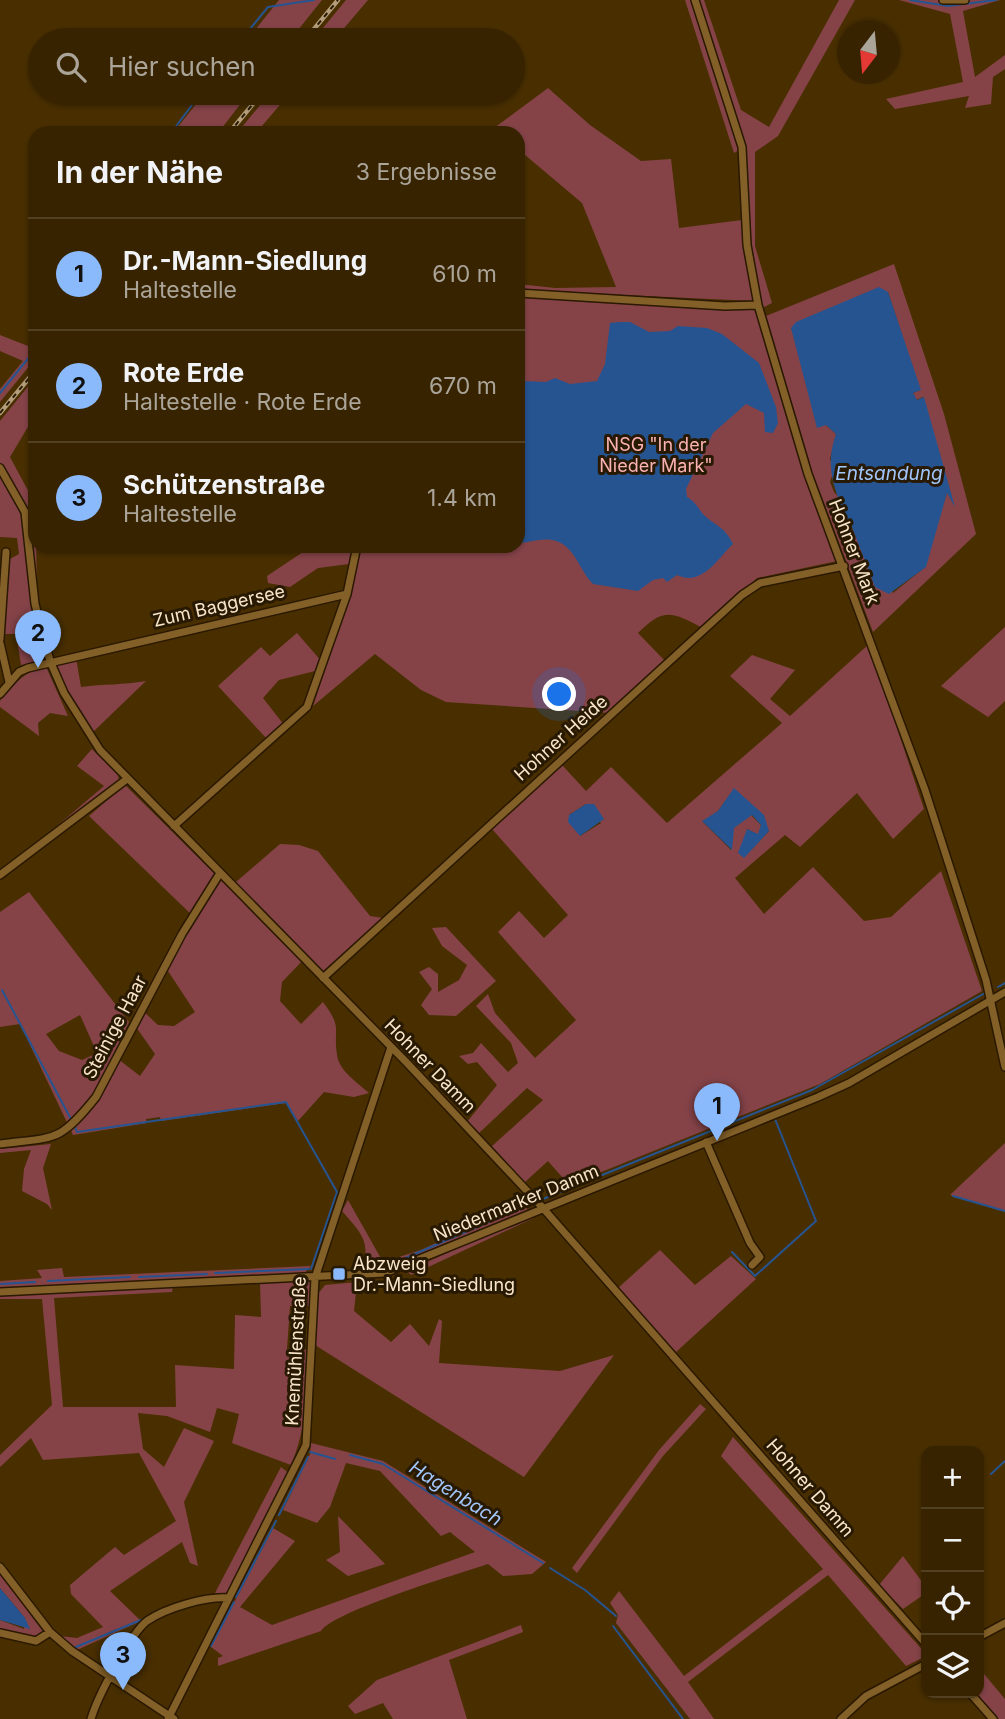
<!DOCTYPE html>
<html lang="de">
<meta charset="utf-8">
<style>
body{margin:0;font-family:Inter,sans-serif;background:#3e2b0a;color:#f1f3f6}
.controls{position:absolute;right:21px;bottom:21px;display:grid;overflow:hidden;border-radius:14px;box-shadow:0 2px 5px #0004}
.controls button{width:63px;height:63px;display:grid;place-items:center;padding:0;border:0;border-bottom:2px solid #514022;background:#372300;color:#f1f3f6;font:35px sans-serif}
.compass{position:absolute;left:837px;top:21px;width:63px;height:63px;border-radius:50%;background:#372300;box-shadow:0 2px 5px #0004;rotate:196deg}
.you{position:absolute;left:560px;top:695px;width:24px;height:24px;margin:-18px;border:5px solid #fff;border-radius:50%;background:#1a73e8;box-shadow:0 0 0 10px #1a73e833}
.badge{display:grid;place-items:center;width:46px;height:46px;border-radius:50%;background:#8abafc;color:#111;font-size:23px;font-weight:700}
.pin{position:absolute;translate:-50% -58px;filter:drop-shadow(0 2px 4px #0008)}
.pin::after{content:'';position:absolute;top:37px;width:24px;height:21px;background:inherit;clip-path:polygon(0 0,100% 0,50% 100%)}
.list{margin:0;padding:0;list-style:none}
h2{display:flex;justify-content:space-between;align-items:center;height:91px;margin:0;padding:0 28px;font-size:30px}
h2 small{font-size:23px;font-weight:400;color:#aaa499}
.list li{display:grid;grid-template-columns:46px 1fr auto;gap:21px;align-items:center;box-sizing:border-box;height:112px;padding:0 28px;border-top:2px solid #514022}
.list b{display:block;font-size:26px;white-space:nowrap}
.list p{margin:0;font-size:23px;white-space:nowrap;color:#aaa499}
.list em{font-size:23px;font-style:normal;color:#aaa499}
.icon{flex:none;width:38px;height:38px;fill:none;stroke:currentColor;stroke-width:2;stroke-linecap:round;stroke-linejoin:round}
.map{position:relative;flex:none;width:1005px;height:1719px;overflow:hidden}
.search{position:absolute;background:#372300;box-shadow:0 2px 5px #0004;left:28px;top:28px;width:497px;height:77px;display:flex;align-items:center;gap:18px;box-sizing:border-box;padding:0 24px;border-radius:38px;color:#aaa499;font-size:26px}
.panel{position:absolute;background:#372300;box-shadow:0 2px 5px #0004;left:28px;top:126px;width:497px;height:427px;border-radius:21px}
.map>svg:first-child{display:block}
.green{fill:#854348;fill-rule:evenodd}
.water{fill:#265491}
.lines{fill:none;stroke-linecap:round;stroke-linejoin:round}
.stream{stroke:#265491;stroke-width:2}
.minor-casing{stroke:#2a1800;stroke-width:10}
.minor{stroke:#836027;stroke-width:7}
.rail-casing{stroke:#b49d7a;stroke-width:4.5}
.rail{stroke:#281903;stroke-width:2;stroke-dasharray:5;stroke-linecap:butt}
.poi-dot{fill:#8abafc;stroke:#281903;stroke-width:2.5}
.labels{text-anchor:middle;stroke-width:6;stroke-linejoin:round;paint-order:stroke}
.park-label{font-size:18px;fill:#fbb2b5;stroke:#281903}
.street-label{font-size:18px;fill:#f9e5c9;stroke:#281903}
.poi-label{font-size:18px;fill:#f9e5c9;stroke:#281903;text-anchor:start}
.water-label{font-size:19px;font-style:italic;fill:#a1c7fc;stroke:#281903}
</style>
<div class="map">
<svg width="1005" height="1719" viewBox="0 0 1005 1719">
<rect width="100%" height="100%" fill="#492f00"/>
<path class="green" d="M279,0H322L290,40H247Z
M346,0H368L334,40H313Z
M685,0H692L739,150L734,153Z
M699,0H704L741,110L769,127L839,0H855L778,136L755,152V246L772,303L762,308L749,245L745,157Z
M899,0H1000L963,11L975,77L1005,55V69L993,77L991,104L965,108L969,96L895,109L886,99L963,82L950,14Z
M548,88L590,125L641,161L671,159L679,228L742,220L754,301L518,290V284L555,288L616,287L582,203L518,149V133H499L494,128Z
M205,93H249L218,133H173Z
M270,93H290L256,133H237Z
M894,264L944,414L976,534L873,632L812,471L766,316ZM888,292L920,390L913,393L916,400L923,397L953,503L947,492L924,568L893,593L847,521L841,499L834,492L830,482L834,470L830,459L836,434L826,425L791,328Z
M518,295L757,306L837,561L757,578L703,628C672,612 664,607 638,633L666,662L610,713L446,702L421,690L375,654L313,706L351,592L357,563L318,568L290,587L268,583L267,576L312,546H518Z
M0,335L33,348L35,346V359L0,402V389L23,361L0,351Z
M35,378V415L10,457L32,498L35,497L37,585L27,511L0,463V421Z
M0,475L23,519L32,605L43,657L42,661L21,665L16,634H3L8,560L19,554L17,538L0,537Z
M1005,627V701L988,717L941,686Z
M297,633L322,662L319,670L279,680L263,698L284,725L268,740L218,686L261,647L270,656Z
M869,644L924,809L893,839L857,793L800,847L785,835L735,878L764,914L813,867L864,921L891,917L941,871L982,991L820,1084L569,1185L548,1161L525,1182L491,1147L543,1100L527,1088L478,1134L467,1122L497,1085L477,1062L468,1064L459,1056L473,1053L481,1043L508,1072L518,1063L511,1043L476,1006L488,994L495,1013L535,1058L576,1020L498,932L519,911L544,938L568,915L492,829L562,765L586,791L611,767L667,823L782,723L730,676L752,655L795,670L770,699L790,716ZM734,789L769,831L744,857L747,829L759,835L761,825L751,815L733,828L731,850L703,822L718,811ZM586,804L601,823L580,836L569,815Z
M76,658L81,687C104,684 123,685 146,681L93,732L69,693L57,666L60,662Z
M42,668L47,669L68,716L50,713L38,723L39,736L0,707V701C12,687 23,672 42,668Z
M92,749L118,775L119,783L31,848L104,786L77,766Z
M125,785L229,888L280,844L299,845L318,851L370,916L383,918L322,972L307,956L282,982L280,1001L301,1024L323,1002C343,1029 333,1027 337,1055C339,1071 358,1083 369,1093L354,1097L324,1092L298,1121L286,1103L161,1121L160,1117L146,1119L147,1123L73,1135L20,1024L0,1027V912L29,892L129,1022L96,1091L118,1059L140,1076L155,1054L136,1027L143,1011L158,1025L174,1026L195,1012L166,968L194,917L89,816ZM80,1015L97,1053L82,1060L59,1051L46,1034Z
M446,927L496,981L456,1016L429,1015L421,1005L432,989L419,972L429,967L438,974V992L459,980L467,965L442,946L432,928Z
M1005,1143V1212L950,1195Z
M51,1144L43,1168L52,1210L47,1204L22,1191L24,1169L31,1150L0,1153V1149Z
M348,1200L383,1262L421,1250L527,1201V1210L385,1270L360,1272C373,1243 361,1233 342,1211Z
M532,1215L534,1218L411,1275L407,1271Z
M660,1250L695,1285L731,1256L756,1279L676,1352L617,1289Z
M311,1266L297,1281L311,1282L310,1306H290L287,1349L308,1350C307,1389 307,1428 291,1465L232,1443L239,1414L217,1408L210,1432L167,1416L138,1413L143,1449L164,1467L184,1428L214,1441L184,1502L198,1566L190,1563L182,1542L110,1591L141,1621L77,1650L59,1636L77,1638L103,1627L71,1594L70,1585L115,1547L124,1555L176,1521L139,1453L43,1460L31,1438L0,1467V1455L52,1405L42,1299H0V1281L42,1278L37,1270L62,1268L64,1277ZM260,1282L261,1317L235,1315L234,1369L175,1365L176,1407H63L54,1298L172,1292L173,1286Z
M357,1282L354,1311L391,1342L410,1324L429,1346L439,1319L442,1321L439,1363L560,1371L614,1355L524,1477L315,1345L318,1294L325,1285Z
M700,1404L706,1409L663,1456L577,1573L572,1568L659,1450Z
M733,1437L926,1654V1656L906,1666L828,1575L688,1682L714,1719H690L616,1623L618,1615L610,1603L619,1591L684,1676L823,1569L721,1456Z
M311,1443L383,1461L546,1562L532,1574L503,1576L488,1564C458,1574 334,1611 321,1631L218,1666V1658L223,1656L211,1647L273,1528L295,1541L240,1607L272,1625L475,1552L450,1532L441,1536L380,1471L346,1463L330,1507L317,1523L283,1510L310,1454Z
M281,1467L291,1475L228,1594L215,1593Z
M338,1516L385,1564L348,1576L326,1560L340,1552Z
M903,1556L926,1587V1593L903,1609L879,1585Z
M0,1574L44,1633L30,1644L0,1636V1620L24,1629L25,1618L0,1588Z
M521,1625L523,1632L449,1660L467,1719H393L383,1703L355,1714L348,1706L377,1680Z
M979,1668L1005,1699V1719H999L976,1693H979Z"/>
<path class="water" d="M879,287L888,292L921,390L913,393L917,400L924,397L955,507L947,493L926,567L889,594L875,587L850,522L846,520C835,488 824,468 836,434L826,425L817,428L791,328L796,322Z
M619,322H630L649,332L670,331L678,326L707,328L722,334L759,363L776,407L778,423L773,433L765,432L764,413L746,404L713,433L686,489L687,497C695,502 697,506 702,513C714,526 724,525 733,544C717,559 702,587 677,575L667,582L663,578L653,580L638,591L593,584C578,569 575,544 552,540C540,538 529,543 518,543V374L522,381L546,382L555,378L570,384L597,381L605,364L610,323Z
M734,788L764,815L769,831L744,858L738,853L747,829L758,834L761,825L752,815L734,828L732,850L702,821L718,811Z
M586,804H594L604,819L580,836L568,822L569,815Z
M0,1588L25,1618L30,1629L0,1620Z"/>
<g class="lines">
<path class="stream" d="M910,0L948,6L996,0
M241,40L268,7L314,0
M171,133L201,93
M0,393L35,350
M998,987L1005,983
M2,990L72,1121
M75,1127L77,1132L286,1102L337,1192L311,1269
M953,1196L1005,1211
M543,1199L812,1090L985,993
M732,1252L755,1276L816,1221L775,1119
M394,1263L530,1204
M356,1269L387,1265
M215,1273L309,1269
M139,1277L207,1274
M48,1281L130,1277
M1,1284L35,1282
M310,1452L335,1459
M350,1455L383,1464L543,1563
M991,1474L1005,1461
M279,1515L308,1457
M550,1568L585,1590L616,1616
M236,1597L276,1521
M613,1626L683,1719
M211,1646L234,1602
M76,1647L141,1620"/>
<defs>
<path id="minor" d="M695,0L742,147L747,245L758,305L808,474L925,790L986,980L1005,1067
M943,0H965
M518,293L725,306L758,305
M0,468L25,512L35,604L50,661L64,693L100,750L408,1064L542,1207L926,1644
M0,639L6,552
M0,643L9,682
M0,694L19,672L28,668L347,594L357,546
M174,826L307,707L347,594
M0,875L127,779
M323,978L742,595L760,583L844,566
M706,1142L750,1243L760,1257L752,1265
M0,1144C56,1137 59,1143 96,1097L182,934L220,873
M0,1292L385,1273L818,1097L849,1083L1005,992
M0,1567L50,1632L72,1651L174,1719
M0,1633L36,1641L50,1632
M979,1637L1005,1623
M970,1693L993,1719
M91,1719C97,1698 130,1634 147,1621C166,1608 206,1596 229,1598
M168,1719L306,1445L315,1278L391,1047
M841,1719L866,1696L926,1664"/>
</defs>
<use href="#minor" class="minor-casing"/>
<use href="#minor" class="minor"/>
<defs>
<path id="rail" d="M305,40L338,0
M229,133L262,93
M0,413L35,371"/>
</defs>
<use href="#rail" class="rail-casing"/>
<use href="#rail" class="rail"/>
</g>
<rect class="poi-dot" x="332" y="1267" width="14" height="14" rx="3.5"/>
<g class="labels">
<g class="park-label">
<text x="656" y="451">NSG "In der<tspan x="656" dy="21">Nieder Mark"</tspan></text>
</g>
<g class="street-label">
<text transform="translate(854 552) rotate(69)" y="6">Hohner Mark</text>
<text transform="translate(219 606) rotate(-13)" y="6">Zum Baggersee</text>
<text transform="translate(561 738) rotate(-42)" y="6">Hohner Heide</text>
<text transform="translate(115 1027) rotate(-62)" y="6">Steinige Haar</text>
<text transform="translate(430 1066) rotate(46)" y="6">Hohner Damm</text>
<text transform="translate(516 1203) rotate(-22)" y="6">Niedermarker Damm</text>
<text transform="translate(296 1351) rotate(-87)" y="6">Knemühlenstraße</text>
<text transform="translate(810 1488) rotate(49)" y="6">Hohner Damm</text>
</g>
<g class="poi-label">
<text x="353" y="1270">Abzweig<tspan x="353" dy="21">Dr.-Mann-Siedlung</tspan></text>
</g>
<g class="water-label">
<text x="889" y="480">Entsandung</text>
<text transform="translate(456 1493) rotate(32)" y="7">Hagenbach</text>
</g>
</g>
</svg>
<div class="controls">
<button>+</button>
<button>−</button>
<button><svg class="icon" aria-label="locate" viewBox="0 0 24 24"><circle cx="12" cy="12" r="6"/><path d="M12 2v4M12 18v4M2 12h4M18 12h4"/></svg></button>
<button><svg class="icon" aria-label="layers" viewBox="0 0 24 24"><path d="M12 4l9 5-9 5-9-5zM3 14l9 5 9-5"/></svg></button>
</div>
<svg class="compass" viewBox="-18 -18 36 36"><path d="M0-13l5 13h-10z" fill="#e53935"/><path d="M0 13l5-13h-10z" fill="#aaa499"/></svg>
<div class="you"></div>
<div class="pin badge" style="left:717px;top:1141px">1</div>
<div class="pin badge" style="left:38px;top:668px">2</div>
<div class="pin badge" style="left:123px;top:1690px">3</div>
<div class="search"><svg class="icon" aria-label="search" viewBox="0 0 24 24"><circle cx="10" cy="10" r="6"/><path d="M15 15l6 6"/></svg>Hier suchen</div>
<section class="panel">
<h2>In der Nähe<small>3 Ergebnisse</small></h2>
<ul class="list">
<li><span class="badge">1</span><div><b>Dr.-Mann-Siedlung</b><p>Haltestelle</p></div><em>610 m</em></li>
<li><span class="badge">2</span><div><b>Rote Erde</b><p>Haltestelle · Rote Erde</p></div><em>670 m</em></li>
<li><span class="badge">3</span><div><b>Schützenstraße</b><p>Haltestelle</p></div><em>1.4 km</em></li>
</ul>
</section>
</div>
